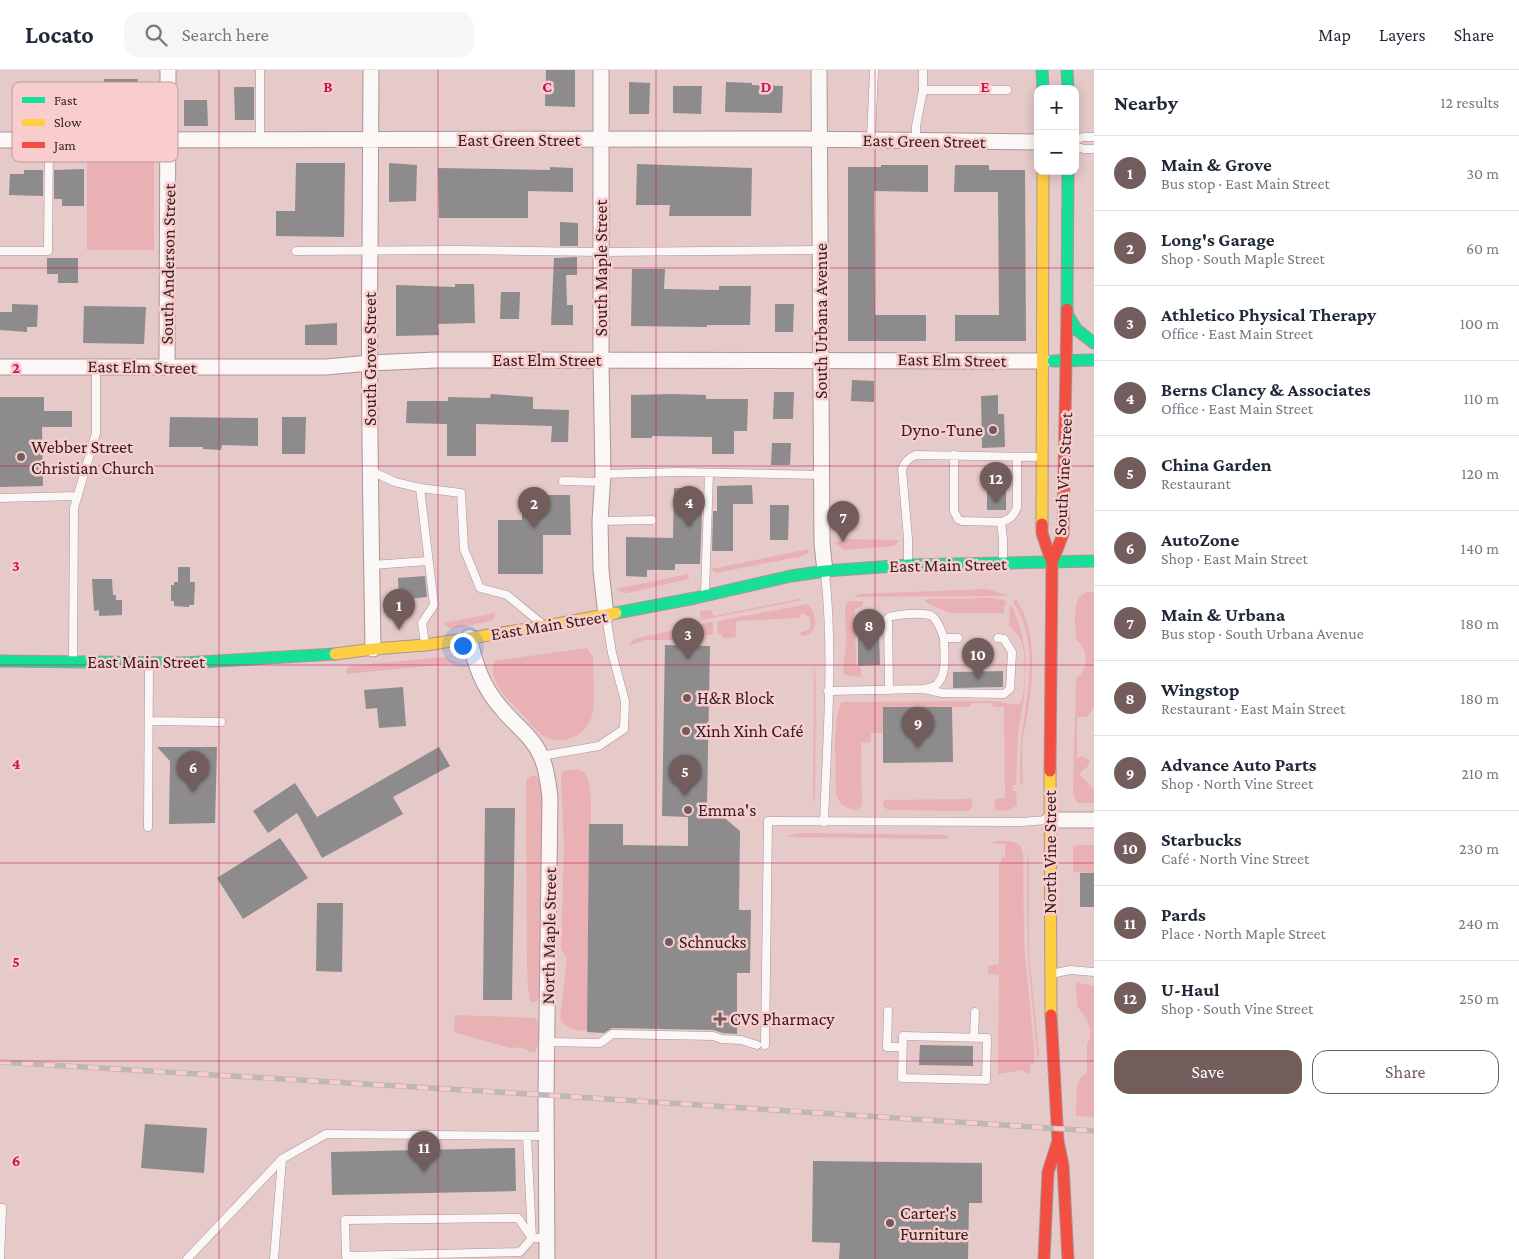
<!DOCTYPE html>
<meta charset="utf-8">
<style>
body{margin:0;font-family:"Crimson Pro",serif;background:#f6f6f7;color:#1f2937}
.controls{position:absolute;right:15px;top:15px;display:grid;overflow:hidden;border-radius:10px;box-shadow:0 2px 12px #0003}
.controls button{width:45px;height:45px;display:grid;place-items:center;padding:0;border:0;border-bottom:1px solid #e0e1e3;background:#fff;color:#1f2937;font:25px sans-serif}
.you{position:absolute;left:462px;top:575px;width:18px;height:18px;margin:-12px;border:4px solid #fff;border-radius:50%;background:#1a73e8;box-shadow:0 0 0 8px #1a73e833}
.badge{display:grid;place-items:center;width:32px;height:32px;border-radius:50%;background:#735c5c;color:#fff;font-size:16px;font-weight:700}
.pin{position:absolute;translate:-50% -41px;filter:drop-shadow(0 1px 2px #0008)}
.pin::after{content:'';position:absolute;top:26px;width:18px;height:15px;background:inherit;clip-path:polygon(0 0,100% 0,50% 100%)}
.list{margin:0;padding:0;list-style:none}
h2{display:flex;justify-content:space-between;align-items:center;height:65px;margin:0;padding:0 20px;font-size:21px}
h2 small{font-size:16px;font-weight:400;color:#747a83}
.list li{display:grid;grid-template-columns:32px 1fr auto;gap:15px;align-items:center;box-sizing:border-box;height:75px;padding:0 20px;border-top:1px solid #e0e1e3}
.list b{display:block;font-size:19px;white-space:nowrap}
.list p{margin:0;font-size:16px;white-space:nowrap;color:#747a83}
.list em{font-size:16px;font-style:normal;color:#747a83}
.actions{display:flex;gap:10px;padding:15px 20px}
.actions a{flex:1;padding:11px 0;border:1px solid #735c5c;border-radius:15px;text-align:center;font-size:18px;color:#735c5c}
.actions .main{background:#735c5c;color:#fff}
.icon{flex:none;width:28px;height:28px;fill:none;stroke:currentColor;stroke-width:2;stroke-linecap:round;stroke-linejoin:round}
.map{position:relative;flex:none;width:1094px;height:1189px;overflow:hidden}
header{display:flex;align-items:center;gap:30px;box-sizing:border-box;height:70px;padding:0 25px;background:#fff;border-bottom:1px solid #e0e1e3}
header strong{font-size:24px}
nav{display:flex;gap:28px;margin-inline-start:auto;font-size:18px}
.search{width:350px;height:45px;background:#f6f6f7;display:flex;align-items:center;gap:12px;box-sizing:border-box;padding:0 18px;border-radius:15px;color:#747a83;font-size:19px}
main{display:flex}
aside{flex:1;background:#fff}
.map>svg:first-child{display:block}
.green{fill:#e9b1b3}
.building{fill:#8d8b8c}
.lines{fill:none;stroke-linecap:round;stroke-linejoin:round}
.lane-casing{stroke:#ab9595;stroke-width:9}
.street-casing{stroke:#ab9595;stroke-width:17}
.fast-casing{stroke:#ab9595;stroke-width:13}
.slow-casing{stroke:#ab9595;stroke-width:13}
.jam-casing{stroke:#ab9595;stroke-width:13}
.lane{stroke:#fbf7f7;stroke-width:8}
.street{stroke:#fbf7f7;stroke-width:15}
.fast{stroke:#16e098;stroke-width:11}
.slow{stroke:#ffcf43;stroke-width:11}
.jam{stroke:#f24e42;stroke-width:11}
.rail-casing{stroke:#bfb7b7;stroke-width:5.5}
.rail{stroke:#f9cccd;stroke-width:4;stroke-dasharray:11;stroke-linecap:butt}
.grid{fill:none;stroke:#c2185b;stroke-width:1;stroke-opacity:0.55}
.poi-dot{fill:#735c5c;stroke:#f9cccd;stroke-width:2}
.labels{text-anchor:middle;stroke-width:5;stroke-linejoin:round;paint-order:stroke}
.street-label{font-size:18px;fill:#352122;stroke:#f9cccd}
.poi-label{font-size:18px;fill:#352122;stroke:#f9cccd;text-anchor:start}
.key{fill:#f9cccd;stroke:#be999a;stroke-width:1}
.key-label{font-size:14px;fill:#352122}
.grid-label{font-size:16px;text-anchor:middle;font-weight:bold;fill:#c2185b;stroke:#f9cccd;stroke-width:5;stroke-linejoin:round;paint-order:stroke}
</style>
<header>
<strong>Locato</strong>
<div class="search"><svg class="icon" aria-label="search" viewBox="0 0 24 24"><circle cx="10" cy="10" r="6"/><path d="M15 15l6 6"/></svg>Search here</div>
<nav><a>Map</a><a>Layers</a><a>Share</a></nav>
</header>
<main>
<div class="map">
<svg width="1094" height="1189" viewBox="0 0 1094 1189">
<rect width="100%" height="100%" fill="#e6c9c9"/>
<path class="green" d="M87,85L154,86V180H87Z
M844,469L899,470L894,476L844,480L834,473Z
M809,479L808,483L803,486L716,503L711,499Z
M688,504L689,509L627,523H623L616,519Z
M987,519L1009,526L853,527L860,524Z
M1087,522H1094V637L1087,647H1077V688L1082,686L1090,691L1089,695L1079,704L1094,719V733H1078L1074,727L1073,723L1076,609C1088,600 1090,580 1076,570C1076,555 1070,528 1087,522Z
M991,528L1003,530L1007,532L1004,537V543H950L925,532V530L927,529Z
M799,529L802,530L701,550L700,541L711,540L714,546Z
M1016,529C1042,568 1031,626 1023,668C1021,683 1023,700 1023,715L1020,714C1020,698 1020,681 1022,664C1027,621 1040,571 1013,532Z
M848,531H863V536L855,539V547L856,596L861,598V607L846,605L843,602L846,571L845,538Z
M808,534C817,543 820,565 802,566L800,563L808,560L810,558V547L802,543L799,548L736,551V566L733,568H723L722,565L717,563L718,551Z
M1010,535L1014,540L1022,564L1026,590L1024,628L1018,663L1016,715H1013V721H1016L1017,735C1011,740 1004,742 996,740L994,738L995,729L1005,728L1004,637H994L991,633H972L970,637H883V663H871V672L861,673L862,736L856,740C846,739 838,734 836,723C836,705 832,645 842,632L993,631C1002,631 1011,637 1021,633C1025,620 1027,584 1021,571C1019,565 1013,560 1009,556Z
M495,543L494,549L491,551L450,559L444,553Z
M711,552L713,553V564L711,565H683L679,570H645L628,576L634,569Z
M587,578L593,587V591C593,607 596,630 592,646C587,665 563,676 545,667C537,662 532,655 526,648C512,633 487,614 494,591Z
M444,587L458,593L346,604V600L350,596Z
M814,591L816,613L815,728L813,734Z
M568,700C571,700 577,699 580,700C593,704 591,739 591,751V754H589L587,961C575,960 567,960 560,949L567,888L561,879L564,777L561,708L562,702Z
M532,705L541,708L543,734L542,810L540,842L542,880V902L540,905L543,923L536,932H530L528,917L527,898L526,710Z
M971,729L973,736L969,741L888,740L883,736V731L885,730Z
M800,763L948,765L949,769L789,767L788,765Z
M997,771C1006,771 1014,770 1021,776L1023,786L1024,875L1034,977V993L1030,995V1003H1026L1022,1000L998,1004L999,905L989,904L988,902V896L999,894V795L1001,794L1002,787H1005V774L992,773Z
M1077,775H1094V803L1073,802V776H1077Z
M1027,783L1029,793V882L1039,986H1037L1028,884Z
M1076,911L1083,914L1094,916V1047L1076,1046L1077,1015L1081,1007L1087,1003V974L1090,968V959L1087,950L1077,936Z
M455,945L535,948C545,956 540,972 535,982H529L527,979L516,977L515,978H510L454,962Z"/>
<path class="building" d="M546,0H575V37L545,36Z
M104,9H138L137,22H149V43L125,42V26H104Z
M629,12L650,13L649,44H629Z
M726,12L752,13V15L783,16L782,43L725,42Z
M673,16H702L701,44L673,43Z
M234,17H254V50H235Z
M184,30H207L208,56H184Z
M296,93H345L344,167L276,166V141H295Z
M389,93L417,95L416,131L389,132Z
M637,94L752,98L751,146H669L670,135H636Z
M881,95H928V122L874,121L875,245H926V271H848V97H881Z
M955,95H989V100H1025L1026,271H955V245H999L998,122H954Z
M550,97L573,98V122L528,121V148H439L438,98L550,100Z
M84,99V136H62V129H54V100Z
M24,100H43V126L9,125L10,104H24Z
M560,152L578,153V176H560Z
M577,187V205H566L567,235H573V255H551L554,188Z
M47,188H78V213H58V204H47Z
M632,199H665L664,219L719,220V216H751L750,255H707V257L631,256Z
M455,214H474L475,253L438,254L439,265L396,266V215L455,217Z
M501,222H520L519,249H500Z
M12,234L38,235L37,257H27V262L0,260V242H12Z
M775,234H794L793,262H775Z
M84,236L146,237L144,274L83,273Z
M337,253V275H305V255Z
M852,310L874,311V332L851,331Z
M774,322H794L793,349H773Z
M491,324L533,327V339L569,340L568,372H551L552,356L476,354V386H447V354L406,353L407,331H448V327L490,328Z
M673,324L706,325V329H748L747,361H734V384H712V367L652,366V368H631V325Z
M998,325V344H1004L1005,377L982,378L981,326Z
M0,327H44V341H72V357H42L43,416L0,417Z
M170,347L258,348V376L222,375L221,380L203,379V377H169Z
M282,347H306L305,384H282Z
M772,373H791L790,395H771Z
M1006,405V440H987V406Z
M752,415L753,434H733V481H712L713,441H717V416Z
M674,418H694L693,440L702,441L700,494H675V500H647V507L626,506V467L673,468Z
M522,425H570L571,465H543V504H498V450H522Z
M770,435H789L788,470H770Z
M178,497H190V512H195L194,535H189V537L174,536V531H171V515H174V512H178Z
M425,506L427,527L399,530L398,508Z
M92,509H112L113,525H116V530H122V545L99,546V540L94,541Z
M858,565H879L880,595L858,596Z
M665,575L710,576L707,733L740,761L739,840H751L750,903H737V964L723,963L713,960L612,958L604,963L587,962L589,754H623V775L688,776V747L662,746Z
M1003,601V617L953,618V602Z
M403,617L406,656L379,658L377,638L366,639L364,620Z
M883,637H952L953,692L883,693Z
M157,677H217L215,753L169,754L170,691Z
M439,677L450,696L393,727L403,744L322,788L297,743L268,763L253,741L295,713L317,747Z
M485,738H515L512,930H483Z
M280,768L308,808L243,849L217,808Z
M1080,803H1094V837H1080Z
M317,833H343L342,902L316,901Z
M920,975L973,976V996L919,995Z
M145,1054L207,1058L204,1103L141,1098Z
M515,1078L516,1121L332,1125L331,1082Z
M813,1091L982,1093V1133H969L968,1189H839L840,1173L812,1172Z"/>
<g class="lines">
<defs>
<path id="lane" d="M260,0V70
M923,20H1007
M871,70L874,0
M916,70V56L923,20V0
M1075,70L1083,67H1094
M1075,76L1084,79H1094
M0,181H48L49,70
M296,181L459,180L601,182L820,180
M954,385V441L958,449L962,451L1001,452
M371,401L395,412L420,418L434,535L422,553L425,574
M603,404L678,402L822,405
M563,411L603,412
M420,418L461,423L464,479L480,518L507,525L542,554
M0,428L77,426
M600,451L652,450
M1003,492V469L1001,452C1010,449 1014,446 1017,437V387
M908,494V469L902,399C905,392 908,388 916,385L1041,387
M372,495L428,491
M705,523L709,403
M73,590L74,438L96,363V296
M924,619L942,623L1004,624L1010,619L1012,582L1004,569L998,568
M889,620L888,548C893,544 926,542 932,546C939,551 941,562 944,568
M828,621L924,619C928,618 933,617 936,615C948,605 944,582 944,568H958
M149,651L221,652
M541,686L599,676L624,659L625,631L612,583L606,546
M824,752C827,669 834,585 825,503
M148,757L149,595
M1051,904L1070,900L1094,902
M888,941L887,977H902
M903,966L987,968L986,1010L902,1008Z
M974,967L975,942
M548,972L600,973L612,964L713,966L722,969L741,970L757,975
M765,975L768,751L1021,752L1047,750
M527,1066L532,1168L520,1182L346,1186L345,1150L518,1148L532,1168H547
M0,1138H2L0,1189
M187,1189L282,1089L326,1064L546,1066
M274,1189L282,1089"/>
<path id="street" d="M371,0C371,61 370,121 370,182C368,314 371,446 373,579
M601,0V291L603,404L600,451L601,500L606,546
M819,0L822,474L825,501
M0,70L804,69L1038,72
M0,297H326L370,293L436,290L1043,291
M167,297L168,0
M469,567C475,595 483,618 502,639C515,655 533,667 541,686C547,699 548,713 550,727L546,1025L547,1189
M1049,750H1094"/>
<path id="fast" d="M1042,0L1043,19
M1067,0L1068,19
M1067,239L1068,101
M1067,244L1077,260L1094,273
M1053,291L1094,290
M616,543L695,528L791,506L825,501L908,495L1094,491
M0,591L183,593L335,584"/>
<path id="slow" d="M1042,454L1043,101
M335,584L373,579L426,575L546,556L616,543
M1050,701L1051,945"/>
<path id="jam" d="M1042,454V463L1052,493L1050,701
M1052,493L1063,464L1067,239
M1051,945L1058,1071L1063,1095L1068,1189
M1044,1189L1048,1102L1057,1074"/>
</defs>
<use href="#lane" class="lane-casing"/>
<use href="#street" class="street-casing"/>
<use href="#fast" class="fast-casing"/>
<use href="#slow" class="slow-casing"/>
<use href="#jam" class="jam-casing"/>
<use href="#lane" class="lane"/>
<use href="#street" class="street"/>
<use href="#fast" class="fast"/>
<use href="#slow" class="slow"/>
<use href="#jam" class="jam"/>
<defs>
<path id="rail" d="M0,992L546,1025L1094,1061"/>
</defs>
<use href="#rail" class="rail-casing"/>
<use href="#rail" class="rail"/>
</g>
<path class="grid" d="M219,0V1189M438,0V1189M656,0V1189M875,0V1189M0,198H1094M0,396H1094M0,595H1094M0,793H1094M0,991H1094"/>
<g class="poi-dot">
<circle cx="993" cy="360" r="5"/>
<circle cx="21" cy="387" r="5"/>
<circle cx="687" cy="628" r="5"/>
<circle cx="686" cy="661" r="5"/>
<circle cx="688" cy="740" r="5"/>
<circle cx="669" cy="872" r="5"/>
<path d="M717.5 941.5h5v5h5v5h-5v5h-5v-5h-5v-5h5z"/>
<circle cx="890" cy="1153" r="5"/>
</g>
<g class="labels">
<g class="street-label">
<text x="519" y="76">East Green Street</text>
<text transform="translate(924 71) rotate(1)" y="6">East Green Street</text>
<text transform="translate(168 194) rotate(-89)" y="6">South Anderson Street</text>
<text transform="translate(601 198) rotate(-90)" y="6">South Maple Street</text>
<text transform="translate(821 251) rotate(-90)" y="6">South Urbana Avenue</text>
<text transform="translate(370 289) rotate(-90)" y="6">South Grove Street</text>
<text x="547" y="296">East Elm Street</text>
<text transform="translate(952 290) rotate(1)" y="6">East Elm Street</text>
<text transform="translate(142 297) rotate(1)" y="6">East Elm Street</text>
<text transform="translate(1063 404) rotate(-87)" y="6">South Vine Street</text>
<text transform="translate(948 495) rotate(-1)" y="6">East Main Street</text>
<text transform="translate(549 555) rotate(-9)" y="6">East Main Street</text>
<text x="146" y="598">East Main Street</text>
<text transform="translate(1050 782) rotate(-90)" y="6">North Vine Street</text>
<text transform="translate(549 866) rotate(-89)" y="6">North Maple Street</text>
</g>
<g class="poi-label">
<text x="983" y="366" text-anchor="end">Dyno-Tune</text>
<text x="31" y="383">Webber Street<tspan x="31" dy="21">Christian Church</tspan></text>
<text x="697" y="634">H&amp;R Block</text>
<text x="696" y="667">Xinh Xinh Café</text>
<text x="698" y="746">Emma's</text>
<text x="679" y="878">Schnucks</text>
<text x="730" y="955">CVS Pharmacy</text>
<text x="900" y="1149">Carter's<tspan x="900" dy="21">Furniture</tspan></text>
</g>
</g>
<rect x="12" y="12" width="166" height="80" rx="8" class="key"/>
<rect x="22" y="27" width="23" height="6" fill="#16e098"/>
<rect x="22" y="49" width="23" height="7" fill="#ffcf43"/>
<rect x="22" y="72" width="23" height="6" fill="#f24e42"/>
<g class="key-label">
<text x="54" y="35">Fast</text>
<text x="54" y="57">Slow</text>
<text x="54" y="80">Jam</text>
</g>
<g class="grid-label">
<text x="328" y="22">B</text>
<text x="547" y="22">C</text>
<text x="766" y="22">D</text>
<text x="985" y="22">E</text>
<text x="16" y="303">2</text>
<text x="16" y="501">3</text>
<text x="16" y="699">4</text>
<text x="16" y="897">5</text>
<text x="16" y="1096">6</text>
</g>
</svg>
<div class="controls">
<button>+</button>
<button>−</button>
</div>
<div class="you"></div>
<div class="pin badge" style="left:399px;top:560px">1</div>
<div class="pin badge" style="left:534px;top:458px">2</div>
<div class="pin badge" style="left:688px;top:589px">3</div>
<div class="pin badge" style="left:689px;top:457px">4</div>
<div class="pin badge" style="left:685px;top:726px">5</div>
<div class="pin badge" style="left:193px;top:722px">6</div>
<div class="pin badge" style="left:843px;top:472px">7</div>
<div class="pin badge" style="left:869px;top:580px">8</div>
<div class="pin badge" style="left:918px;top:678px">9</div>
<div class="pin badge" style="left:978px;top:609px">10</div>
<div class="pin badge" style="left:424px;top:1102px">11</div>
<div class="pin badge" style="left:996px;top:433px">12</div>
</div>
<aside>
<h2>Nearby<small>12 results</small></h2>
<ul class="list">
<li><span class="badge">1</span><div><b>Main &amp; Grove</b><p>Bus stop · East Main Street</p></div><em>30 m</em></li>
<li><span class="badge">2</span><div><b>Long's Garage</b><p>Shop · South Maple Street</p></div><em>60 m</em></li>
<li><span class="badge">3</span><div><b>Athletico Physical Therapy</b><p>Office · East Main Street</p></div><em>100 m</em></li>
<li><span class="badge">4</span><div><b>Berns Clancy &amp; Associates</b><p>Office · East Main Street</p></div><em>110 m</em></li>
<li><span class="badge">5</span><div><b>China Garden</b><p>Restaurant</p></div><em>120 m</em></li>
<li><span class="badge">6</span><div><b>AutoZone</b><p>Shop · East Main Street</p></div><em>140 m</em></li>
<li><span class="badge">7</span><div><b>Main &amp; Urbana</b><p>Bus stop · South Urbana Avenue</p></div><em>180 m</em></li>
<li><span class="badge">8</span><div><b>Wingstop</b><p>Restaurant · East Main Street</p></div><em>180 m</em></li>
<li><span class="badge">9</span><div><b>Advance Auto Parts</b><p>Shop · North Vine Street</p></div><em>210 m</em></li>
<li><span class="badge">10</span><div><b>Starbucks</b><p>Café · North Vine Street</p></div><em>230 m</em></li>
<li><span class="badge">11</span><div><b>Pards</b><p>Place · North Maple Street</p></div><em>240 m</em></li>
<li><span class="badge">12</span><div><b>U-Haul</b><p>Shop · South Vine Street</p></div><em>250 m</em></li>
</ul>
<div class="actions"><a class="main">Save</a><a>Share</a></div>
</aside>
</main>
